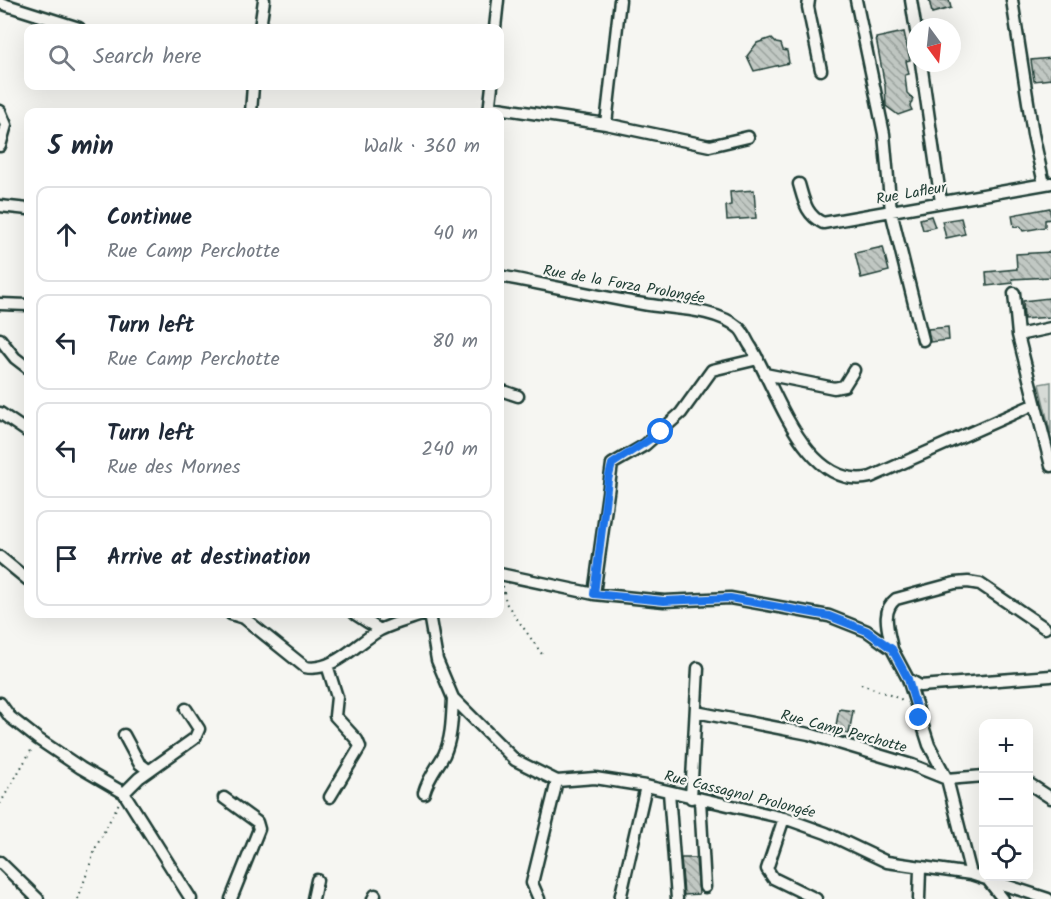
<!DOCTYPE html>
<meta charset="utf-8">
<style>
body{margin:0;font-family:Kalam,sans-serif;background:#f6f6f7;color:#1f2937}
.controls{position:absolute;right:18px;bottom:18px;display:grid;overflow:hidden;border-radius:12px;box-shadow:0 6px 24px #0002}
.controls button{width:54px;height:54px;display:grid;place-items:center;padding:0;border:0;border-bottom:2px solid #e0e1e3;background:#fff;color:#1f2937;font:30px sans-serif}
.compass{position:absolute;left:907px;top:18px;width:54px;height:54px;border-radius:50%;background:#fff;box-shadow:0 6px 24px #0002;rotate:165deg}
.stop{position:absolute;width:18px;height:18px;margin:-14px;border:4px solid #1a73e8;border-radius:50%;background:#fff}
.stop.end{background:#1a73e8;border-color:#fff;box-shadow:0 2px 6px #0008}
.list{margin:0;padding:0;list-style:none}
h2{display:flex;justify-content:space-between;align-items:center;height:78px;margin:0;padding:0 24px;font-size:26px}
h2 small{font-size:20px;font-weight:400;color:#747a83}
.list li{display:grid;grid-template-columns:39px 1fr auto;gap:18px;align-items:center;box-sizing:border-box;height:96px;margin:0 12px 12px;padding:0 12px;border:2px solid #e0e1e3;border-radius:12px}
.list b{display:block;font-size:22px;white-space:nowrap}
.list p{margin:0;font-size:20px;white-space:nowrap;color:#747a83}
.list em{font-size:20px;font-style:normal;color:#747a83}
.icon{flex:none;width:33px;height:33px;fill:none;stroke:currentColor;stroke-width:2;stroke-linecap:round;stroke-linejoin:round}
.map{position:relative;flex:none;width:1051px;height:899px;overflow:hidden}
.search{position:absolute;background:#fff;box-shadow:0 6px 24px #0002;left:24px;top:24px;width:480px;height:66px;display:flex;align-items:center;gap:15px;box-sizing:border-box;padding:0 21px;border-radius:12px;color:#747a83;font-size:22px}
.panel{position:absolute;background:#fff;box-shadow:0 6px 24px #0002;left:24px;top:108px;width:480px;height:510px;border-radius:12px}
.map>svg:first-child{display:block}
.grass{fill:url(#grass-tufts);stroke:#7a8c85;stroke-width:1.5}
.building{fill:url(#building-back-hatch);stroke:#1f3d34;stroke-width:1.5}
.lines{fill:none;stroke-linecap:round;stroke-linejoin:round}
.minor-casing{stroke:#1f3d34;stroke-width:15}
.path{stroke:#1f3d34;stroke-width:2;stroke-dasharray:1.5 4.5;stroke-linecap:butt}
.minor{stroke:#f6f6f2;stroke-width:10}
.route{stroke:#1a73e8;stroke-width:8}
.labels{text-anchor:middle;stroke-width:4.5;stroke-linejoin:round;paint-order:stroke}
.street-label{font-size:15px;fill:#1f3d34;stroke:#f6f6f2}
</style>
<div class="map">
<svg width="1051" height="899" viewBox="0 0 1051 899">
<defs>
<pattern id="grass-tufts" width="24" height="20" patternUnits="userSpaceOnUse" patternTransform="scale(1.5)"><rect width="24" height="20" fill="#d6dbd6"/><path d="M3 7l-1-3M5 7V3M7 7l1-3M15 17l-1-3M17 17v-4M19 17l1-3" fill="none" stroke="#b7bdb8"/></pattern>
<pattern id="building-back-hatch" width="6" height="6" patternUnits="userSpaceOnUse" patternTransform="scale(1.5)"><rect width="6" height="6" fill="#c1c8c3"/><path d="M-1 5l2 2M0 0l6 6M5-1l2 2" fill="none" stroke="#9ca49f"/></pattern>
</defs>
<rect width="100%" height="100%" fill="#f6f6f2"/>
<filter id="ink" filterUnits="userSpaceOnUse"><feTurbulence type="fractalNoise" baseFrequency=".0167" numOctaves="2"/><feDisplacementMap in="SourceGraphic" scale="12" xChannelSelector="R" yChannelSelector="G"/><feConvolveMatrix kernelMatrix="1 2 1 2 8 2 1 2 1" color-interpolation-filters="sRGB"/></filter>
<g filter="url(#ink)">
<path class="grass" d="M1051,382V435L1039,384Z"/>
<path class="building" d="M929,0H949L951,8L932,13Z
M904,32L910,60L906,61L909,74L905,75L907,93L913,99L910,106L912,110L898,115L886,106L885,86L876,38Z
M771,38L776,43L781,44L783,50L787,51L789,63L754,71L747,56L757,43Z
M1051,58V79L1034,81L1031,60Z
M754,190L756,218L727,220L726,206L731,205L730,192Z
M1050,208L1051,219L1045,220V227L1023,231L1020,226L1014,227L1012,215Z
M931,216L935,227L923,230L920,219Z
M961,218L965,234L946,238L942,221Z
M883,247L889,271L861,278L855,253Z
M1051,252V277L1012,279L1013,283L987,286L986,272L1017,269L1016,254Z
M1049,298L1051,317L1024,319L1023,301Z
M948,327L949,340L930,342L928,329Z
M839,709L853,711L849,734L835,731Z
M681,858H696L699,894L684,895Z"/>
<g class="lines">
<defs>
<path id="minor" d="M809,0L808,7L821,70
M856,0L884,134L891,211L923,340
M911,0L916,31
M1012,0L1033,134L1044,184
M0,3L79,28
M260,28L264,0
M495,28L498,0
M921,63L941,202
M491,107L606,124L710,146L748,137
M0,111L6,125L0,146
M251,112L253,86
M489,112L492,86
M606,124L620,0
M799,184C804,201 806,215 823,223L1051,183
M0,206L28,209
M500,276C547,285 595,296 643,304C671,309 716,308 739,328C744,332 747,342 751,347C777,390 806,492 871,477L1035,404
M1014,293L1018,335
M0,304L28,305
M1051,328L1018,335L1051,466
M0,339L15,358L28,368
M765,374L834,388L844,386L854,370
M500,390L518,396
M0,413L28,432
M0,557L28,580
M500,574L594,594L664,601L730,598L829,616L867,631L892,649L908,679L929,745L947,779L971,874
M594,594L612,464L645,445L681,413L712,370L758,359
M231,614L244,618L305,667C333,673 358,642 380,630C394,623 411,619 425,614
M355,614L380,630
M429,614L437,660L453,698L515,760L557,781
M892,649C889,632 880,611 896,599L955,583L968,582L980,584L1045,628
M327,665L337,697L335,716L357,740L360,747L330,797
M908,679L920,686L1051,676
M0,703L10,717L38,739L81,768L124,793L191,899
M696,712L809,734L912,765L947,779L984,776
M124,735L139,763L148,770
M557,781L595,778L646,786L784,818L826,833L887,862L971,874L1048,899
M1028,783L1051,798
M669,792L677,899
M124,793L139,778L195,738L199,729L186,709
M424,793C428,778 436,769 444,755C452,738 452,717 453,698
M224,798L257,822L259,829L231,899
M691,798L698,668
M700,800L705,887
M784,818L767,869L773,878L816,899
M0,862L38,899
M988,880L1003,899
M313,899L317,880
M373,899L375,895
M539,899L532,883L557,781
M620,899L646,786
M919,899L920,869"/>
</defs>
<use href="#minor" class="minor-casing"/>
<path class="path" d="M503,586L506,603L544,657
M861,684L903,700
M0,804L33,747
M78,899L96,847L119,803"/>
<use href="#minor" class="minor"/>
</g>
</g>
<g class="lines" filter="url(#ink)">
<path class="route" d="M661,432L612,464L608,480L594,594L664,601L730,598L829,616L867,631L892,649L908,679L919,718"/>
</g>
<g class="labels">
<g class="street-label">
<text transform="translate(911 193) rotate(-10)" y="5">Rue Lafleur</text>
<text transform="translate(624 284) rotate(10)" y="5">Rue de la Forza Prolongée</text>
<text transform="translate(844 731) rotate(15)" y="5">Rue Camp Perchotte</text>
<text transform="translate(740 794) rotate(14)" y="5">Rue Cassagnol Prolongée</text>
</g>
</g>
</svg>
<div class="controls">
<button>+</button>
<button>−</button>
<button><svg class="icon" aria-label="locate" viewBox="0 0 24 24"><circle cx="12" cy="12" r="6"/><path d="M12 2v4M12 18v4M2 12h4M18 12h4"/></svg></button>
</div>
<svg class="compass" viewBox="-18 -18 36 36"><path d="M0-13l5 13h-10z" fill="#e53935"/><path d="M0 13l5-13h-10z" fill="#747a83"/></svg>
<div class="stop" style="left:661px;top:432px"></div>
<div class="stop end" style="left:919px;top:718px"></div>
<div class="search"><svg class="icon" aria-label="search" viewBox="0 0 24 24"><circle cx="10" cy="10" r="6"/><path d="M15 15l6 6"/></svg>Search here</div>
<section class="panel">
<h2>5 min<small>Walk · 360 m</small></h2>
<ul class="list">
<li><svg class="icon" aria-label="ahead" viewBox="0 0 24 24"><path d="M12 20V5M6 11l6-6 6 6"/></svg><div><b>Continue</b><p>Rue Camp Perchotte</p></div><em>40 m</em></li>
<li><svg class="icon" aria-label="left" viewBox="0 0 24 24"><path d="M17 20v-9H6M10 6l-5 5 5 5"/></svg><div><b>Turn left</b><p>Rue Camp Perchotte</p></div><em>80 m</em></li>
<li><svg class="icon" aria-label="left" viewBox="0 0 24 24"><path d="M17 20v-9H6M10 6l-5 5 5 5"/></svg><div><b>Turn left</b><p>Rue des Mornes</p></div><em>240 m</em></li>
<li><svg class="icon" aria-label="arrive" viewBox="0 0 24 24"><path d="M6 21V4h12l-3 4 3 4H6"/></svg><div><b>Arrive at destination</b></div></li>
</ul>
</section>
</div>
